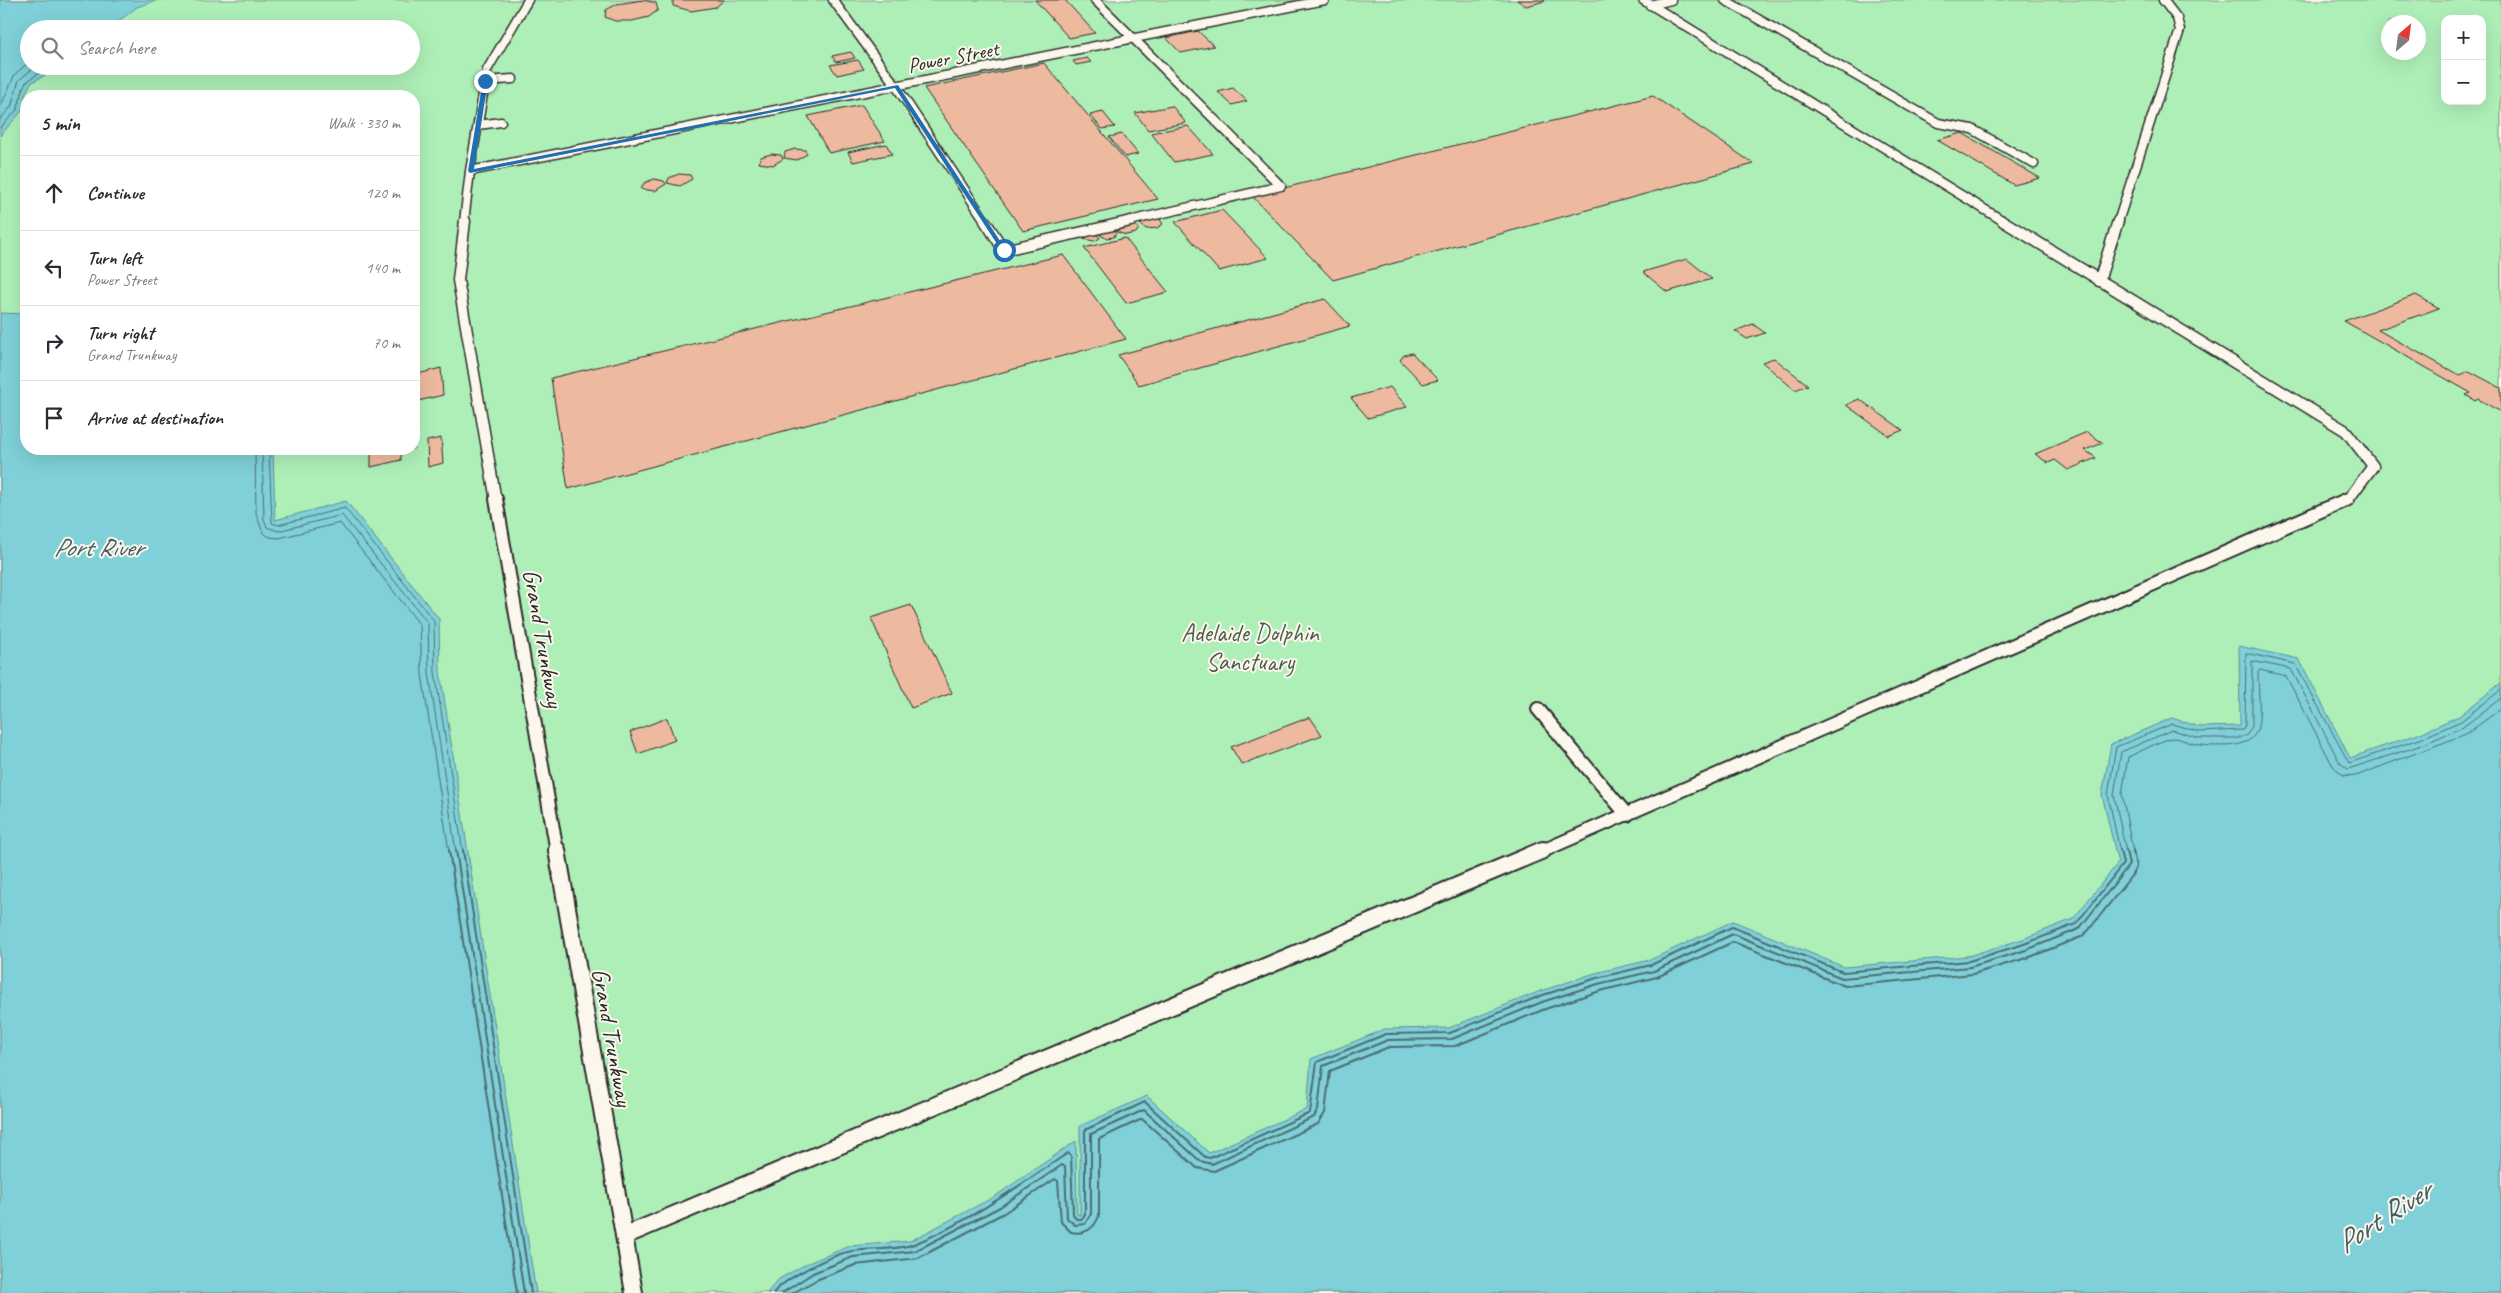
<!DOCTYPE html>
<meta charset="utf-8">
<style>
body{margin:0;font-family:Caveat,sans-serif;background:#f2f2f3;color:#2b2b33}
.controls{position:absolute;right:15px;top:15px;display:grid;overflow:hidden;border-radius:10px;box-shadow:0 5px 20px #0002}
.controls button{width:45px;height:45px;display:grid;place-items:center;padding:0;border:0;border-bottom:1px solid #e1e1e2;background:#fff;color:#2b2b33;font:25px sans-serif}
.compass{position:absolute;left:2381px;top:15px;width:45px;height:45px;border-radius:50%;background:#fff;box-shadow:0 5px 20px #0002;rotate:28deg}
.stop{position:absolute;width:15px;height:15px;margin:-11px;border:4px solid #1f6fb2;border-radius:50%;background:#fff}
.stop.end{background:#1f6fb2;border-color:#fff;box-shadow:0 1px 5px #0008}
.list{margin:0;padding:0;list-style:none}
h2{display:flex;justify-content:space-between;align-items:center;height:65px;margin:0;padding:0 20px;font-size:21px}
h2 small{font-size:16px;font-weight:400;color:#7c7c81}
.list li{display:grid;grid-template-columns:32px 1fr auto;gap:15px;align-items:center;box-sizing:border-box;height:75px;padding:0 20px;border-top:1px solid #e1e1e2}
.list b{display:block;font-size:19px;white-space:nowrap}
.list p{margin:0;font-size:16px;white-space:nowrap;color:#7c7c81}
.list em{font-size:16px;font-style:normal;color:#7c7c81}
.icon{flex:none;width:28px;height:28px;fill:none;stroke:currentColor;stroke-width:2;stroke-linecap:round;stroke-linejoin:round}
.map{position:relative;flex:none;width:2501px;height:1293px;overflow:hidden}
.search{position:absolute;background:#fff;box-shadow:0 5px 20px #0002;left:20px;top:20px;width:400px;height:55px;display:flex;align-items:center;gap:12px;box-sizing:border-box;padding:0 18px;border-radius:28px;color:#7c7c81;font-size:19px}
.panel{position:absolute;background:#fff;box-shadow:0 5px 20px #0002;left:20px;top:90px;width:400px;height:365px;border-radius:20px}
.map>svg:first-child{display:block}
.green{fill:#aeefb8;stroke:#6c8d72;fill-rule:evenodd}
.water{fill:#7fd0d8;stroke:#5d8e93}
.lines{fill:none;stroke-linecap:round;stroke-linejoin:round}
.shore-far1{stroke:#4d6d70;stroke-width:1}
.shore{stroke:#4d6d70;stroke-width:2}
.building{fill:#edba9f;stroke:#2b2b2b}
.lane-far3-casing{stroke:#2b2b2b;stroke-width:11}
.lane-far2-casing{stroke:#2b2b2b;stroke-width:13}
.lane-far1-casing{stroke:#2b2b2b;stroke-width:16}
.lane-casing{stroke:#2b2b2b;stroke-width:20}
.lane-far3{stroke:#fbf7ec;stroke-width:8}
.lane-far2{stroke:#fbf7ec;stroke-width:10}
.lane-far1{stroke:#fbf7ec;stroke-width:12}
.lane{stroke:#fbf7ec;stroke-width:16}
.route{fill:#1f6fb2}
.labels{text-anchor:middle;stroke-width:4;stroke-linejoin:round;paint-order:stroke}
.far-street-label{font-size:21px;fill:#2b2b2b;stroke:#fbf7ec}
.park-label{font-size:25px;fill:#4c5c4e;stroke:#fbf7ec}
.street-label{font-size:25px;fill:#2b2b2b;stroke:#fbf7ec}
.water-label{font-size:26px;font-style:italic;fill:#445d5f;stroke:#fbf7ec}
.near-water-label{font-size:31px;font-style:italic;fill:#445d5f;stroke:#fbf7ec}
</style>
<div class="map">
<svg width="2501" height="1293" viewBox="0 0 2501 1293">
<rect width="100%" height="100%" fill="#fbf7ec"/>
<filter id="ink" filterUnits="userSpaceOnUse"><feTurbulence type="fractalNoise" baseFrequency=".02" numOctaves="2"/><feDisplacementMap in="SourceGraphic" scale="10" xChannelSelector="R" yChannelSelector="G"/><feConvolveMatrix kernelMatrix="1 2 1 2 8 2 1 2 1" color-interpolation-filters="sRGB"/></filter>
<g filter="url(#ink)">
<path class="green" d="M0,0H2501V1293H0ZM2445,19H2482V101H2445ZM2388,22H2418V52H2388ZM29,29H411V66H29ZM26,96H414V449H26Z"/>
<path class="water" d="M0,0H158L137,7L108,29H29V66H61L31,83L26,92L21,112L0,136Z
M0,313L26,314V449H273L275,520L346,501L439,619L440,671L536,1293H0Z
M2239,646L2299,659L2350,758L2418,734L2459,716L2501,683V1293H767L779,1279L808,1263L850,1246L910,1241L994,1197L1076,1141L1077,1214L1080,1215V1126L1147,1096L1209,1153L1307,1109L1311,1059L1385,1029L1449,1028L1538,992L1595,973L1650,960L1733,921L1844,967L1968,956L2023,939L2073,919L2118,863L2102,795L2111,744L2172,718L2199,727L2240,726Z"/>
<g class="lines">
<path class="shore-far1" d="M0,108L15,74L29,62
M0,119L11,107L19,80L36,66
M0,128L17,110L25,83L49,66
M255,449L256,513L263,533L270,537L279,538L340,523L420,625L422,674L449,852
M262,449L264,519L267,527L278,531L342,515L428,623L429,673L456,852
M269,449L272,523L278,525L345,508L434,621L435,672L463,852
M2120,852L2108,795L2116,747L2172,724L2199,732L2243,730L2245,725L2246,653L2295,664L2349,763L2420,739L2461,721L2501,690
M2126,852L2114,795L2121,752L2172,730L2199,738H2240L2247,735L2252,726V661L2291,669L2340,763L2348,769L2422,745L2463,727L2501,698
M2133,852L2122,794L2128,757C2138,753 2164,738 2174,738C2183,739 2191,744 2200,745C2271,751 2259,729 2258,672L2260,670L2286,676L2333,766L2343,775L2356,776L2466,734L2501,709"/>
<path class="shore" d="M449,850L517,1293
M456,850L524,1293
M463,850L531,1293
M773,1293C787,1277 832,1254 853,1251C872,1248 896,1251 914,1244C967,1223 1020,1185 1068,1153L1071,1155L1073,1214L1076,1219H1082L1085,1214V1130L1145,1102L1205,1157L1210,1158L1310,1113L1317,1062L1386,1034L1450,1033L1540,996L1597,978L1651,965L1732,927L1843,972L1969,961L2024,944L2076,924L2123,864L2120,850
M782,1293L813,1273L853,1257L915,1251L1000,1207L1062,1165L1065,1167L1067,1218L1075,1225L1085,1224L1091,1214V1134L1144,1110L1200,1161L1212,1164L1314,1117L1318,1110L1323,1066L1388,1040L1452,1039L1542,1002L1598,984L1654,971L1733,934L1842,978L1970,967L2026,950L2079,929L2129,865L2126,850
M793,1293L816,1280L855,1265L918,1258L1004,1213L1055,1179L1058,1181L1061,1222L1071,1232C1085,1235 1094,1229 1099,1216V1139L1142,1119L1197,1168L1214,1171L1318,1124L1325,1113L1330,1071L1389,1047L1455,1046L1545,1009L1600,991L1657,977L1733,942L1845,986L1973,974L2030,957L2081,937L2088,931L2132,875L2136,867L2133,850"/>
</g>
<path class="building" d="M643,0L656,3L658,10L649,17L632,21H615L605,17L606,10L617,4Z
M673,0H724L716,7L691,11L673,6Z
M1035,0H1065L1095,33L1069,38Z
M1517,0H1543L1545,1L1526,6Z
M1198,31L1214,46L1181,53L1166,38Z
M851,52L855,58L836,62L832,56Z
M1087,58L1091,62L1076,65L1073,61Z
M858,60L864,69L837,75L830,65Z
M1044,63L1158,199L1023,231L924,88Z
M1233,88L1247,101L1232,105L1218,92Z
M1653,96L1754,164L1333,280L1252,196Z
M862,105L885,141L829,153L808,116Z
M1172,106L1186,123L1148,130L1135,113Z
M1103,112L1115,127L1102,129L1090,115Z
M1188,126L1213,154L1174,162L1151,133Z
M1962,133L2040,178L2014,185L1937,140Z
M1122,134L1138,154L1125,157L1109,137Z
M886,144L892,154L853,162L848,152Z
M795,149L805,150L807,154L797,160L784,158L785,152Z
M771,154L781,155L783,159L773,165L759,163L761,157Z
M679,174L690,175L692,179L680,186L667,183L669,178Z
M654,179L664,181L666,184L655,191L641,189L644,183Z
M1222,210L1268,258L1219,271L1175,222Z
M1159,218L1163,224L1157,228L1146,229L1140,224Z
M1132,224L1139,228L1136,233L1126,235L1117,232V228Z
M1113,230L1116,232L1114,237L1106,238L1100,235V233Z
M1096,234L1100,238L1095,241L1083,239V236Z
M1125,238L1168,292L1126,303L1084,248Z
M1063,255L1126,339L568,489L551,378Z
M1687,259L1712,279L1667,292L1643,272Z
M2416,295L2439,308L2378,330L2459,375L2469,371L2501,388V412L2478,399L2475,401L2466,395L2471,393L2344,321Z
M1325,299L1350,326L1139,385L1118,355Z
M1753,324L1765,333L1747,339L1735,331Z
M1412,353L1438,380L1423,384L1400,360L1404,355Z
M1774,358L1808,385L1795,390L1762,362Z
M441,368L443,395L414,402V375Z
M1390,387L1407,407L1368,418L1351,398Z
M1859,399L1903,430L1889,436L1846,405Z
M2087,432L2103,443L2085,450L2096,458L2068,470L2055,460L2048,463L2035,454Z
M441,438L443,463L428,467L427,441Z
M381,449H401V460L371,467V451Z
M911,605L952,693L911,708L871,618Z
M1310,717L1322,735L1242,765L1231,747Z
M667,718L675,740L638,754L630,732Z"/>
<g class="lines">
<defs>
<path id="lane-far3" d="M833,0L896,86L986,222
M1095,0L1281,186L1125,222
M1643,0L2005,222
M1725,0L1938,123L1972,129L2034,164
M1650,5L1671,0
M485,81L513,79
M478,125L501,122
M470,171L1325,0
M464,222L470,171L487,70L528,0
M2118,222L2180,30L2177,18L2163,0"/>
<path id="lane-far2" d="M465,221L458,280L496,501
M985,221L1004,250L1131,221
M2003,221L2346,431L2373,466L2347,501
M2099,281L2118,221"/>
<path id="lane-far1" d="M496,499L557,852
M1538,709L1627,815
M1540,852L2348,499"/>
<path id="lane" d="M557,850L634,1293
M624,1236L1543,850"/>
</defs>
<use href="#lane-far3" class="lane-far3-casing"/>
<use href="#lane-far2" class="lane-far2-casing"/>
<use href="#lane-far1" class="lane-far1-casing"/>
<use href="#lane" class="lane-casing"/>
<use href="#lane-far3" class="lane-far3"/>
<use href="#lane-far2" class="lane-far2"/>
<use href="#lane-far1" class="lane-far1"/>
<use href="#lane" class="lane"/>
</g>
</g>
<path class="route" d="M483,80L488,81L474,169L898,85L1006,250L1004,252L1001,250L895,88L470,173L468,171Z"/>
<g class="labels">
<g class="far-street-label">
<text transform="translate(953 57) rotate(-11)" y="7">Power Street</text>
</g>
<g class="park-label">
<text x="1250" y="641">Adelaide Dolphin<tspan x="1250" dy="29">Sanctuary</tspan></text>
</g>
<g class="street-label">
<text transform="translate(544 638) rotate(80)" y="9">Grand Trunkway</text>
<text transform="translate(613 1037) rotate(80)" y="9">Grand Trunkway</text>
</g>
<g class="water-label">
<text x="98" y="556">Port River</text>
</g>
<g class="near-water-label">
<text transform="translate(2383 1216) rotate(-33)" y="11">Port River</text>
</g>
</g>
</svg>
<div class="controls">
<button>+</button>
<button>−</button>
</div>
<svg class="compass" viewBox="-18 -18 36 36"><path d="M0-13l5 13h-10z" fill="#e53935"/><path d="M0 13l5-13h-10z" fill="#7c7c81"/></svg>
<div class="stop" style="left:1004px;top:250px"></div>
<div class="stop end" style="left:485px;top:81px"></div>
<div class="search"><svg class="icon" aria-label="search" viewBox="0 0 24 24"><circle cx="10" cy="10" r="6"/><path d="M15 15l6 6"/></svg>Search here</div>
<section class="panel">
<h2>5 min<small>Walk · 330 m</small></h2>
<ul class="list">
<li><svg class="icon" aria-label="ahead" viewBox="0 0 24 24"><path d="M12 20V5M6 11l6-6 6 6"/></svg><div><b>Continue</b></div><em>120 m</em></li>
<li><svg class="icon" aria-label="left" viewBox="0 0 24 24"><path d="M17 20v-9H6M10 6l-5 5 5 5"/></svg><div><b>Turn left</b><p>Power Street</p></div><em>140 m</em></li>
<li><svg class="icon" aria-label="right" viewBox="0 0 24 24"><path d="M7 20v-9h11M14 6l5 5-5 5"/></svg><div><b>Turn right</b><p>Grand Trunkway</p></div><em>70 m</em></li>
<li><svg class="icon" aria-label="arrive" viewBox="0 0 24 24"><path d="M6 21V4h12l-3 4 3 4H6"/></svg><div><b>Arrive at destination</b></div></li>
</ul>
</section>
</div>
